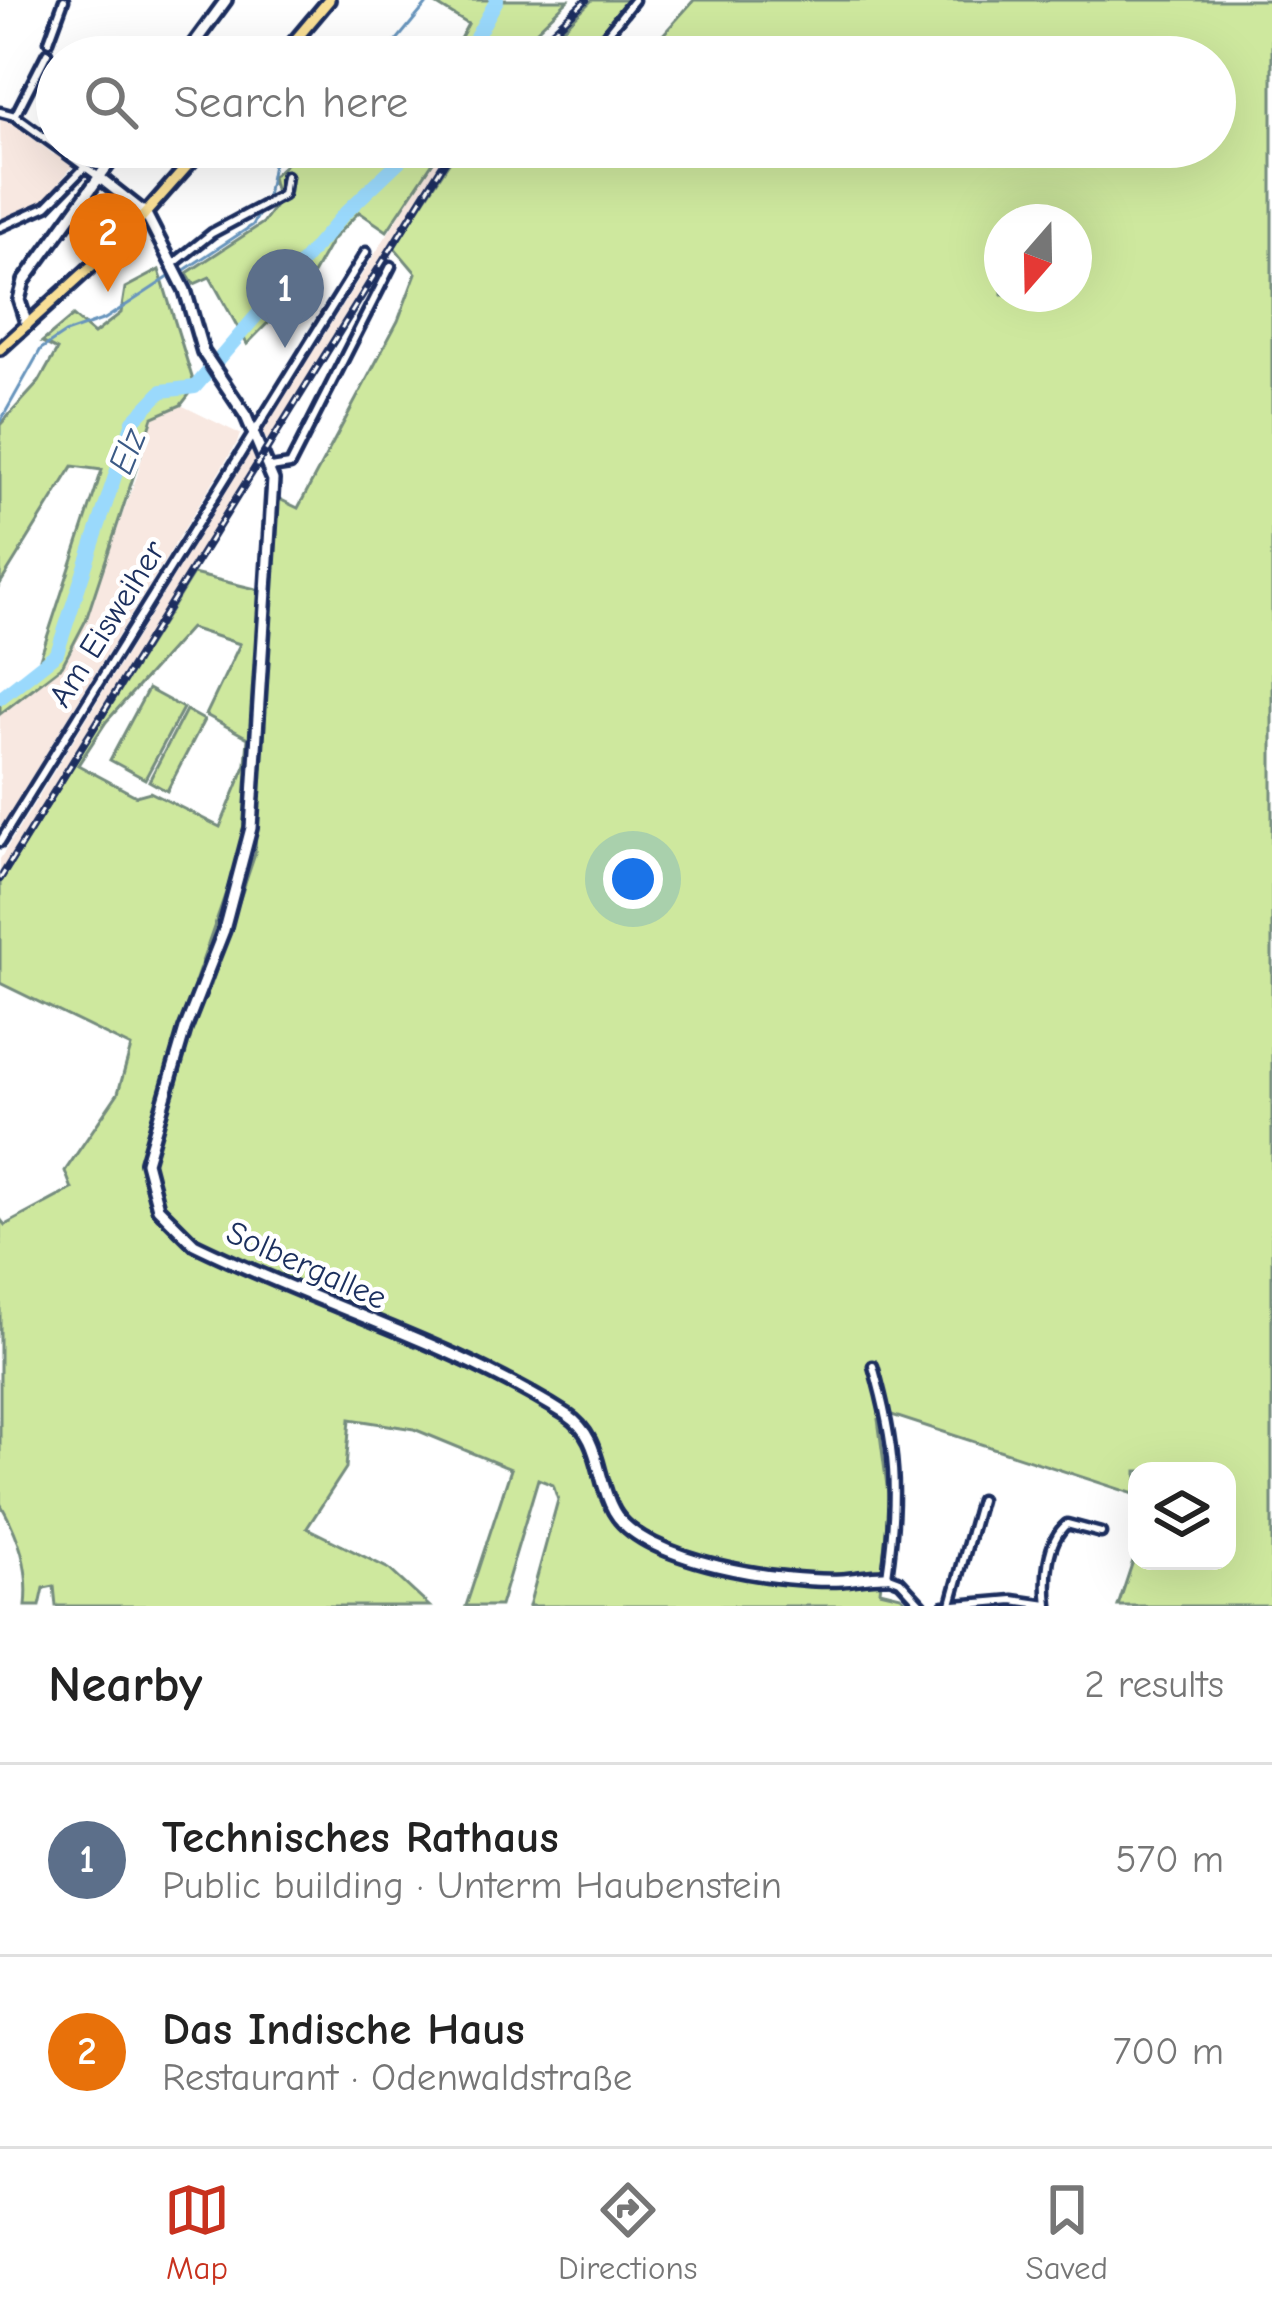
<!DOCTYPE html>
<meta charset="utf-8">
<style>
body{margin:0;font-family:"Comic Neue",sans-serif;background:#f6f6f6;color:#222}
.controls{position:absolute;right:36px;bottom:36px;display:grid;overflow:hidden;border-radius:24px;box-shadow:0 12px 48px #0002}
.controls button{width:108px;height:108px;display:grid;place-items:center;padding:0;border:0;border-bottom:3px solid #e0e0e0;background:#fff;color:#222;font:60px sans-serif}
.compass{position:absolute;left:984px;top:204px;width:108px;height:108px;border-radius:50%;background:#fff;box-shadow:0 12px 48px #0002;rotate:200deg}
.you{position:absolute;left:633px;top:879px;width:42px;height:42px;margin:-30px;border:9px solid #fff;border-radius:50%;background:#1a73e8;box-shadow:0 0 0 18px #1a73e833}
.badge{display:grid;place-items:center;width:78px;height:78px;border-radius:50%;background:#c8321e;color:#fff;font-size:39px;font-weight:700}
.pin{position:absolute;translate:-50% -99px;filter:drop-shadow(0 3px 6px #0008)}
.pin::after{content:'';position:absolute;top:63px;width:42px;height:36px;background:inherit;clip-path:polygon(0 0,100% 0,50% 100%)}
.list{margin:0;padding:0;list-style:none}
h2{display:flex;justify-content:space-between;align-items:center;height:156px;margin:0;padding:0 48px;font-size:51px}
h2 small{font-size:39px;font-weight:400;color:#767676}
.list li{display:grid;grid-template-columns:78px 1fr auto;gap:36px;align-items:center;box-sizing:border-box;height:192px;padding:0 48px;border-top:3px solid #e0e0e0}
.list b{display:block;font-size:45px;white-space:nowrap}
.list p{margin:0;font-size:39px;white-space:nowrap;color:#767676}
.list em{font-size:39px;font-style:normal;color:#767676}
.icon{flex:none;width:66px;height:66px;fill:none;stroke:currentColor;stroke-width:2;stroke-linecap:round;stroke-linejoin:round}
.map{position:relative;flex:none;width:1272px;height:1606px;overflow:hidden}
.search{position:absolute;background:#fff;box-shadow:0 12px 48px #0002;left:36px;right:36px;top:36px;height:132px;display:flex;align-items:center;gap:30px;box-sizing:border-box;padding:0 42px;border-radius:66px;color:#767676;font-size:45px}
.sheet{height:540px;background:#fff}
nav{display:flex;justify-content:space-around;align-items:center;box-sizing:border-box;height:168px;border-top:3px solid #e0e0e0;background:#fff;font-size:33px;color:#767676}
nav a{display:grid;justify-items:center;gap:6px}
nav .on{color:#c8321e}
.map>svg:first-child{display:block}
.built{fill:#f8e8e1}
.green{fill:#cee89e;stroke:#748c7e;stroke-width:3;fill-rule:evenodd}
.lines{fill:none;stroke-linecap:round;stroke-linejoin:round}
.stream{stroke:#6795bd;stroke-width:3}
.river{stroke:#9ad9fc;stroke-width:14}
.street-casing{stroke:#1b2f5e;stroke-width:15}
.secondary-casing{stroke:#1b2f5e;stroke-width:18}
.primary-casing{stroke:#1b2f5e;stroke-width:18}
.street{stroke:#fff;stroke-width:6}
.secondary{stroke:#fff;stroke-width:9}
.primary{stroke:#f9df96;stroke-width:9}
.rail-casing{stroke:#1b2f5e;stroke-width:8}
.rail{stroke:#fff;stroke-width:3;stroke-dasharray:9;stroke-linecap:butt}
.labels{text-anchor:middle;stroke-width:9;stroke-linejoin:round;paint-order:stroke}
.street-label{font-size:33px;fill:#1b2f5e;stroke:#fff}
.water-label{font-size:36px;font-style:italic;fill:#3b5a86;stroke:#fff}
</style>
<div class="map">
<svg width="1272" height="1606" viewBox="0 0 1272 1606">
<rect width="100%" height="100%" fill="#fff"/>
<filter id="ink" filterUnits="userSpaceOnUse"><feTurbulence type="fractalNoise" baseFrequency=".00833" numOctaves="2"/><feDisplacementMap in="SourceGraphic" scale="24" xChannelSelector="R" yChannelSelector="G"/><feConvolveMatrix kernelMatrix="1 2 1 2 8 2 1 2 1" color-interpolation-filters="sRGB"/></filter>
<g filter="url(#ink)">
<path class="built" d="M0,119L11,121L54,155L60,147H89L40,205L2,219Z
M443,147H459L272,445L261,433Z
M181,405L240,434L237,443L0,828V714L76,638L137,476L153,417Z
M254,446L262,459L0,883V859Z"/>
<path class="green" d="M429,0H568L509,57H450L468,24Z
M592,0H627L589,57H534Z
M694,0H1272V1606H1118L1137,1549V1561H1227V1471H1137V1495L892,1415L878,1419L889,1501L880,1591L901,1596L911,1606H529L558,1500L553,1485L538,1479L500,1606H466L511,1469L414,1429L350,1419L346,1468L307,1528L389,1569L429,1606H56L54,1586L44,1588L40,1606H26C30,1568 19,1536 0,1503V1219L5,1225L72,1189L65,1171L118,1093L131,1047L0,983V883L193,574L260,590L248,829L195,982L211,985L255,854L268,557L277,498L298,508L398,321L416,273L394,247L459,147H1215V57H643ZM1002,222H1074V294H1002ZM190,628L240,644L206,715L248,738L246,764L220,827L150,792L136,796L78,765L106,722Z
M304,147H443L387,231L359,212L332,240L309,281L247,344L210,277L194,284L187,273L263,223L278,202L272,177Z
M159,270L195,387L181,405L153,417L86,620L62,666L0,714V696L36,671L102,470L73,466L0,584V425L39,382L57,350L42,342L73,316L94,334L121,313L125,288Z
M148,689L183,708L145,779L110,760Z
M186,710L204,720L167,791L149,781Z"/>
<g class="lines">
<path class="stream" d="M383,57L430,0
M266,202L273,164L296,147
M183,271L253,225L261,210
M0,422L41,349L65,333L105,319L169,277"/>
<path class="river" d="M465,57L497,0
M0,698L57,653L133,421L162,391L195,387L343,215L414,147"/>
<defs>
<path id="street" d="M49,41L64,0
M598,45L634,0
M0,112L15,116L99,177
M15,116L47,53
M0,227L47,206L83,169
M172,265L212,233L283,195L286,176
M271,468L290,465L391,266
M0,842L366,252
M873,1366C896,1446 899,1494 887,1576L900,1581L923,1606
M951,1604L980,1500
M1048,1605C1045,1580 1046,1541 1067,1524L1101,1533
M944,1606L1013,1600L1047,1605"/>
<path id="secondary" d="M184,57L226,0
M99,177L146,214L185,290L203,352L246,416L273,480L251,828L224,930L185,1029L146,1162L158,1208L194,1244C316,1304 452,1342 567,1415C602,1438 595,1478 614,1511C643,1563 786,1583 842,1580C858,1579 872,1575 887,1576
M27,325L19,300L24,281L121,147"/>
<path id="primary" d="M281,57L329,0
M0,349L128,233L204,147"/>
</defs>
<use href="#street" class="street-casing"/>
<use href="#secondary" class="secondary-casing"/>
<use href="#primary" class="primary-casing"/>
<use href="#street" class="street"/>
<use href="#secondary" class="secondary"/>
<use href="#primary" class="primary"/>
<defs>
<path id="rail" d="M525,57L586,0
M0,879L454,147"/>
</defs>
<use href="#rail" class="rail-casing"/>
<use href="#rail" class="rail"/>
</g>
</g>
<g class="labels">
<g class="street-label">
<text transform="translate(106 623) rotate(-58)" y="12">Am Eisweiher</text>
<text transform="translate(307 1264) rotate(24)" y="12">Solbergallee</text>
</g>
<g class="water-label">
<text transform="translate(126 451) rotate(-68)" y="13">Elz</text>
</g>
</g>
</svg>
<div class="controls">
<button><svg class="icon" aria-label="layers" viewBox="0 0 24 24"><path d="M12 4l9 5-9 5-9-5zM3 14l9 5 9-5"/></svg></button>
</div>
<svg class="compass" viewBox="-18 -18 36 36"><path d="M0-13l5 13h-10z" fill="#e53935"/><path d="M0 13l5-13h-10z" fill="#767676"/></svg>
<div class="you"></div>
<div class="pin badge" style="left:285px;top:348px;background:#5c6f8a">1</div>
<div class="pin badge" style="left:108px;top:292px;background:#e8710a">2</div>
<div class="search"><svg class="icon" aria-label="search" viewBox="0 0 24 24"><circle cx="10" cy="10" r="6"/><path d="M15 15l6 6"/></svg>Search here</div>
</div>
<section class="sheet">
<h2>Nearby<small>2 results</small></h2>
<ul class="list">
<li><span class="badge" style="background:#5c6f8a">1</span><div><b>Technisches Rathaus</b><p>Public building · Unterm Haubenstein</p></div><em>570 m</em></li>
<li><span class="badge" style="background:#e8710a">2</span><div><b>Das Indische Haus</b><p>Restaurant · Odenwaldstraße</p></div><em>700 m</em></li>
</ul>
</section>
<nav>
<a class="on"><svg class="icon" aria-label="map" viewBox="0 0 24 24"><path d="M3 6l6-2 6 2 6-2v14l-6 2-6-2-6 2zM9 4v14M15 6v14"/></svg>Map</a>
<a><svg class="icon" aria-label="directions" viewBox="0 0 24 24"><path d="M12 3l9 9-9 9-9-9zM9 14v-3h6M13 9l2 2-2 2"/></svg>Directions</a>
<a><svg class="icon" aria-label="saved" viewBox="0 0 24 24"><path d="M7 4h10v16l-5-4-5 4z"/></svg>Saved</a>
</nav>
